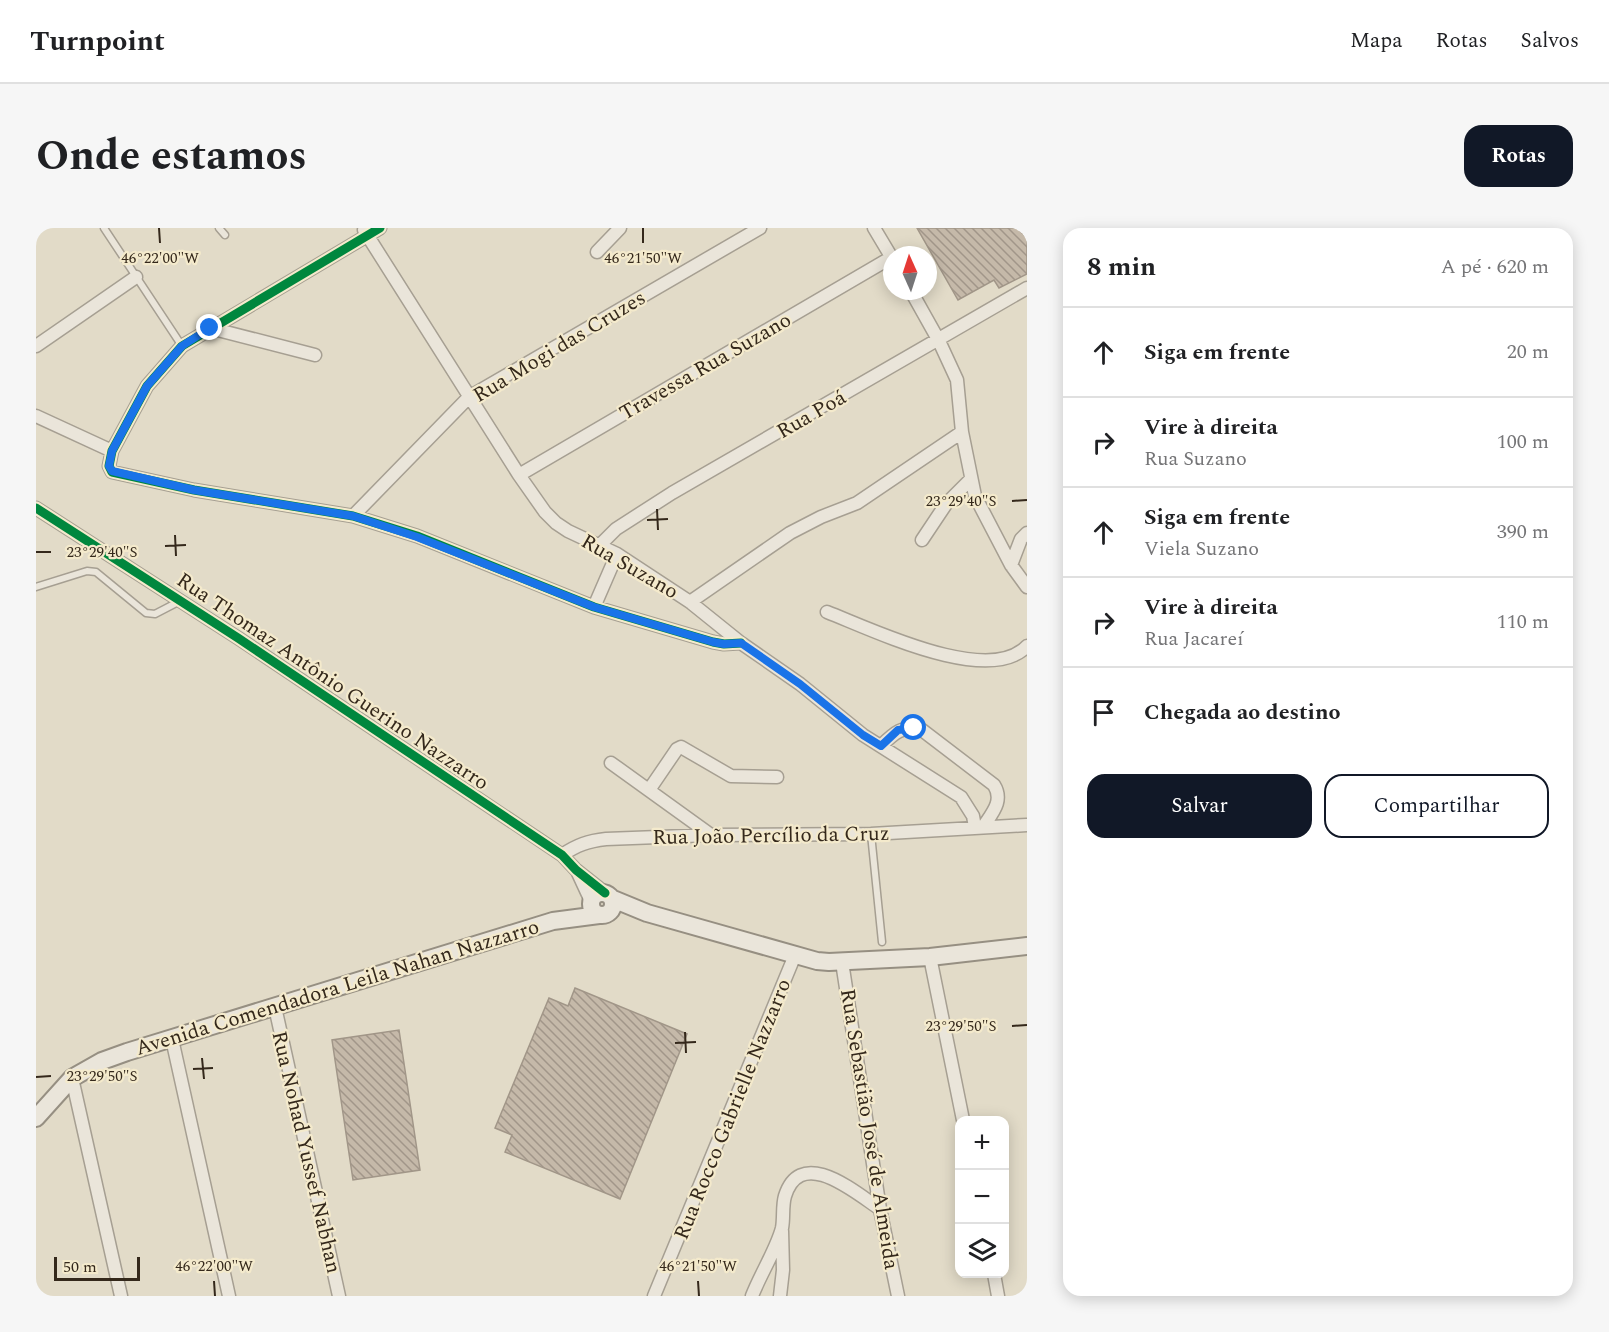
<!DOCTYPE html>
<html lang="pt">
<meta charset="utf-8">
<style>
body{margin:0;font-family:Spectral,serif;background:#f6f6f6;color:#202124}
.controls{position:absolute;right:18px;bottom:18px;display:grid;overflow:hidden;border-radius:12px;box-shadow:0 3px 15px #0003}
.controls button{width:54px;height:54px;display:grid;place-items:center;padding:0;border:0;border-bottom:2px solid #e0e0e0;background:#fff;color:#202124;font:30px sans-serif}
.compass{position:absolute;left:847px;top:18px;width:54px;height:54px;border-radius:50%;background:#fff;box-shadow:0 3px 15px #0003;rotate:357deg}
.scale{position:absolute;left:18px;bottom:15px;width:86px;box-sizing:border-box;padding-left:6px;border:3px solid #34281b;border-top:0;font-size:16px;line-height:21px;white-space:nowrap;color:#34281b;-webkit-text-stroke:4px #f4eacc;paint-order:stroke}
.stop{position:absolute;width:18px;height:18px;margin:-14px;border:4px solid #1a73e8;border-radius:50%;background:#fff}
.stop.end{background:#1a73e8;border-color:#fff;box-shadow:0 2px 6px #0008}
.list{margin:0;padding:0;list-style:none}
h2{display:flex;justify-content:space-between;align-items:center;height:78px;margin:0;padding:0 24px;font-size:26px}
h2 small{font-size:20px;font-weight:400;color:#757577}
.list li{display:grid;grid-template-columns:39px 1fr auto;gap:18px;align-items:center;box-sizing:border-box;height:90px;padding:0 24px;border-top:2px solid #e0e0e0}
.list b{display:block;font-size:22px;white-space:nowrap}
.list p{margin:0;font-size:20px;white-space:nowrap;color:#757577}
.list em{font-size:20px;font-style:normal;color:#757577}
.actions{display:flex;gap:12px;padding:18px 24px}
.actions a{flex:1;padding:14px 0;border:2px solid #111827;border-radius:18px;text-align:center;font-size:21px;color:#111827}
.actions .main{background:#111827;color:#fff}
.icon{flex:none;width:33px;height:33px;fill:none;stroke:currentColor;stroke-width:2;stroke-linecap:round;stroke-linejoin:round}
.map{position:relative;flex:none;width:991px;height:1068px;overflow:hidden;border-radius:18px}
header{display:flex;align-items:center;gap:36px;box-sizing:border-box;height:84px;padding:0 30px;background:#fff;border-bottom:2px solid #e0e0e0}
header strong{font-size:28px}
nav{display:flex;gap:33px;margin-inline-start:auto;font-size:21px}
.intro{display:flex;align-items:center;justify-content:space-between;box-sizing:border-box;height:144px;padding:0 36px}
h1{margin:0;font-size:42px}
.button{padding:15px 27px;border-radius:18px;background:#111827;color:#fff;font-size:21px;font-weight:700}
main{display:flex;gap:36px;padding:0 36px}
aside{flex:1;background:#fff;border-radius:18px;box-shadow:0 3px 15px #0003}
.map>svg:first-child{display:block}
.building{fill:url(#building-back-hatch);stroke:#a19688;stroke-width:1.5}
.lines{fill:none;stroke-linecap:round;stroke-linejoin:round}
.lane-casing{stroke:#a69f92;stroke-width:9}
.street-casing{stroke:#a69f92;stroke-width:15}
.secondary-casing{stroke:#968f82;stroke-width:20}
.lane{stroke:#eae5da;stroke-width:6}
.street{stroke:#eae5da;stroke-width:12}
.secondary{stroke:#eae5da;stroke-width:16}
.cycleway-casing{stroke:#f4eacc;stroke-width:13}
.cycleway{stroke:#00873e;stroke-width:9}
.route{stroke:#1a73e8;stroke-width:8}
.ticks{fill:none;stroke:#34281b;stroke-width:2}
.labels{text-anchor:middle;stroke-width:4.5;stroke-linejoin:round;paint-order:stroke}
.street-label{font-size:21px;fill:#34281b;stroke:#f4eacc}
.ticks-label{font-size:15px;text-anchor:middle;fill:#34281b;stroke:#f4eacc;stroke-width:4.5;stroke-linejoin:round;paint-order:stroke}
</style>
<header>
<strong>Turnpoint</strong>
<nav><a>Mapa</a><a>Rotas</a><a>Salvos</a></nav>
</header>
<div class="intro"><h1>Onde estamos</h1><a class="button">Rotas</a></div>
<main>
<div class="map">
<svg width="991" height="1068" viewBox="0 0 991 1068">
<defs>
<pattern id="building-back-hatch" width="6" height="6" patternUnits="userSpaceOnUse" patternTransform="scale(1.5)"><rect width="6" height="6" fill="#c5b9a9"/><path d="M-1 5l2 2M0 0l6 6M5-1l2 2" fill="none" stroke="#a19689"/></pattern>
</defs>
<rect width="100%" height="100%" fill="#e2dbc8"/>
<path class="building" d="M881,0H991V46L963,60L958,52L922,72Z
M539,760L651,806L584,971L469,924L476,907L459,900L513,770L532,778Z
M363,802L384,942L317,952L296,812Z"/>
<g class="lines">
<defs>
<path id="lane" d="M68,0L146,118
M183,0L189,7
M0,359L51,343L60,344L110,385L119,386L144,373
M835,606L846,714"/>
<path id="street" d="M344,0L146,118L111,158L76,223L73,238L76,244L158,262L317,288L381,308L558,379L677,414L688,416L705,415
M838,0L856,30
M328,2L483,247L509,284L520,295L532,303L581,326L654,374L705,415L764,456L827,507L925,569L937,588L939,599
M561,24L584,0
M875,63L903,113L921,152L926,204L939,268L975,337L991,359
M174,100L279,127
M0,118L100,49
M0,188L76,223
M483,247L856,29
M0,280L202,410L526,627L540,642L569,665
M317,288L433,169L724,0
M886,312L910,276L935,251
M564,317L580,301L636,265L991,60
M975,337L985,311L991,305
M654,374L754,305L785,289L821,275L926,204
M558,379L581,326
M791,384C835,401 953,459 991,418
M845,518C858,505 866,497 886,502L958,557C968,573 956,585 947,599
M575,535L675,607
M613,562L641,521L645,519L695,548L741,549
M526,627C541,617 552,613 570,611L675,607L835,606L991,597
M542,645L555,673
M894,729L927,892
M806,734L844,981L862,1068
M239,779L303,1068
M136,811L193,1068
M36,850L85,1068
M958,1046L962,1068
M618,1068L759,727
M716,1068C724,1047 741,1020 746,1000C748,990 746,978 749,968C765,917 820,965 844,981
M744,1068L747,1042L746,1003"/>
<path id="secondary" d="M555 676a11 11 0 1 1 22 0a11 11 0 1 1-22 0Z
M577,671L611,685L781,733L793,734L894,729L991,718
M0,890L36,850L66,833L91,824L517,693L563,687"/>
</defs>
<use href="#lane" class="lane-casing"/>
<use href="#street" class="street-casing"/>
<use href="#secondary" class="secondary-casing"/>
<use href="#lane" class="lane"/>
<use href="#street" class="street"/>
<use href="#secondary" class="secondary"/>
<defs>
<path id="cycleway" d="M344,0L146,118L111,158L76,223L73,238L76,244L158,262L317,288L381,308L558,379L677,414L688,416L705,415
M0,280L202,410L526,627L540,642L569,665"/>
</defs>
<use href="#cycleway" class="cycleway-casing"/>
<use href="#cycleway" class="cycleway"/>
</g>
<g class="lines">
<path class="route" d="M174,100L146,118L111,158L76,223L73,238L76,243L158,262L317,288L381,309L558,379L677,414L688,416L705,415L764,456L827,507L845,518L862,502L878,500"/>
</g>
<path class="ticks" d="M123,0L124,15M607,0V15M976,273L991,272M621,281L622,302M611,292L632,291M139,307L140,328M129,318L150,317M0,324H15M976,798L991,797M649,804L650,825M639,815L660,814M166,830L168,851M157,841L177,840M0,849L15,848M178,1053L179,1068M662,1053L663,1068"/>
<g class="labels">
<g class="street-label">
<text transform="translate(523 118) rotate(-31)" y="7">Rua Mogi das Cruzes</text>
<text transform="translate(669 138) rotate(-30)" y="7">Travessa Rua Suzano</text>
<text transform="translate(775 186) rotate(-30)" y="7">Rua Poá</text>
<text transform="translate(594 338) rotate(30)" y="7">Rua Suzano</text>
<text transform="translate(297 453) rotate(34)" y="7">Rua Thomaz Antônio Guerino Nazzarro</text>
<text transform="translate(735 607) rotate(-1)" y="7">Rua João Percílio da Cruz</text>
<text transform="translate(301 759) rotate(-17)" y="7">Avenida Comendadora Leila Nahan Nazzarro</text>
<text transform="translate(696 881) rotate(-68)" y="7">Rua Rocco Gabrielle Nazzarro</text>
<text transform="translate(834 901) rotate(81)" y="7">Rua Sebastião José de Almeida</text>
<text transform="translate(271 924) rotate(77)" y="7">Rua Nohad Yussef Nabhan</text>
</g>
</g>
<g class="ticks-label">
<text x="124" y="35">46°22'00"W</text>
<text x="607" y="35">46°21'50"W</text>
<text x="925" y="278">23°29'40"S</text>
<text x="66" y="329">23°29'40"S</text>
<text x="925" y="803">23°29'50"S</text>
<text x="66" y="853">23°29'50"S</text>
<text x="178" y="1043">46°22'00"W</text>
<text x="662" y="1043">46°21'50"W</text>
</g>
</svg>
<div class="controls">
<button>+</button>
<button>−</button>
<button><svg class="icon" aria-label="layers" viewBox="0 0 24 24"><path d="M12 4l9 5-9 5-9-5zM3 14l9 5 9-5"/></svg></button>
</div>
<svg class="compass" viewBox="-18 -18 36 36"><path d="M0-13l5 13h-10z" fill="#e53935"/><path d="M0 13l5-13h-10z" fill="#757577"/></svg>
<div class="scale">50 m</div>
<div class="stop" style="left:878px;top:500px"></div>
<div class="stop end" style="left:174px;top:100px"></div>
</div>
<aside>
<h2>8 min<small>A pé · 620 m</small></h2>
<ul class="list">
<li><svg class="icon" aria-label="ahead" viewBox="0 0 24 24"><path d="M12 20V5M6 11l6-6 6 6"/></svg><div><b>Siga em frente</b></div><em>20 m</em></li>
<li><svg class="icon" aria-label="right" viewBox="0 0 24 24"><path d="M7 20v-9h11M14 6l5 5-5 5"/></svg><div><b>Vire à direita</b><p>Rua Suzano</p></div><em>100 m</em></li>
<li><svg class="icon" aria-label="ahead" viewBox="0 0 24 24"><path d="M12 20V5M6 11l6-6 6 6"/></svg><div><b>Siga em frente</b><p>Viela Suzano</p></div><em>390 m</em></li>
<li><svg class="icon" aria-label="right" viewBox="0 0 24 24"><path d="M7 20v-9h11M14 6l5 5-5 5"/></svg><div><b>Vire à direita</b><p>Rua Jacareí</p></div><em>110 m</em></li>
<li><svg class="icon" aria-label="arrive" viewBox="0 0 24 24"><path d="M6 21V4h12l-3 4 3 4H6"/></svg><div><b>Chegada ao destino</b></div></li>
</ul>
<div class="actions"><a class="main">Salvar</a><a>Compartilhar</a></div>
</aside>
</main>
